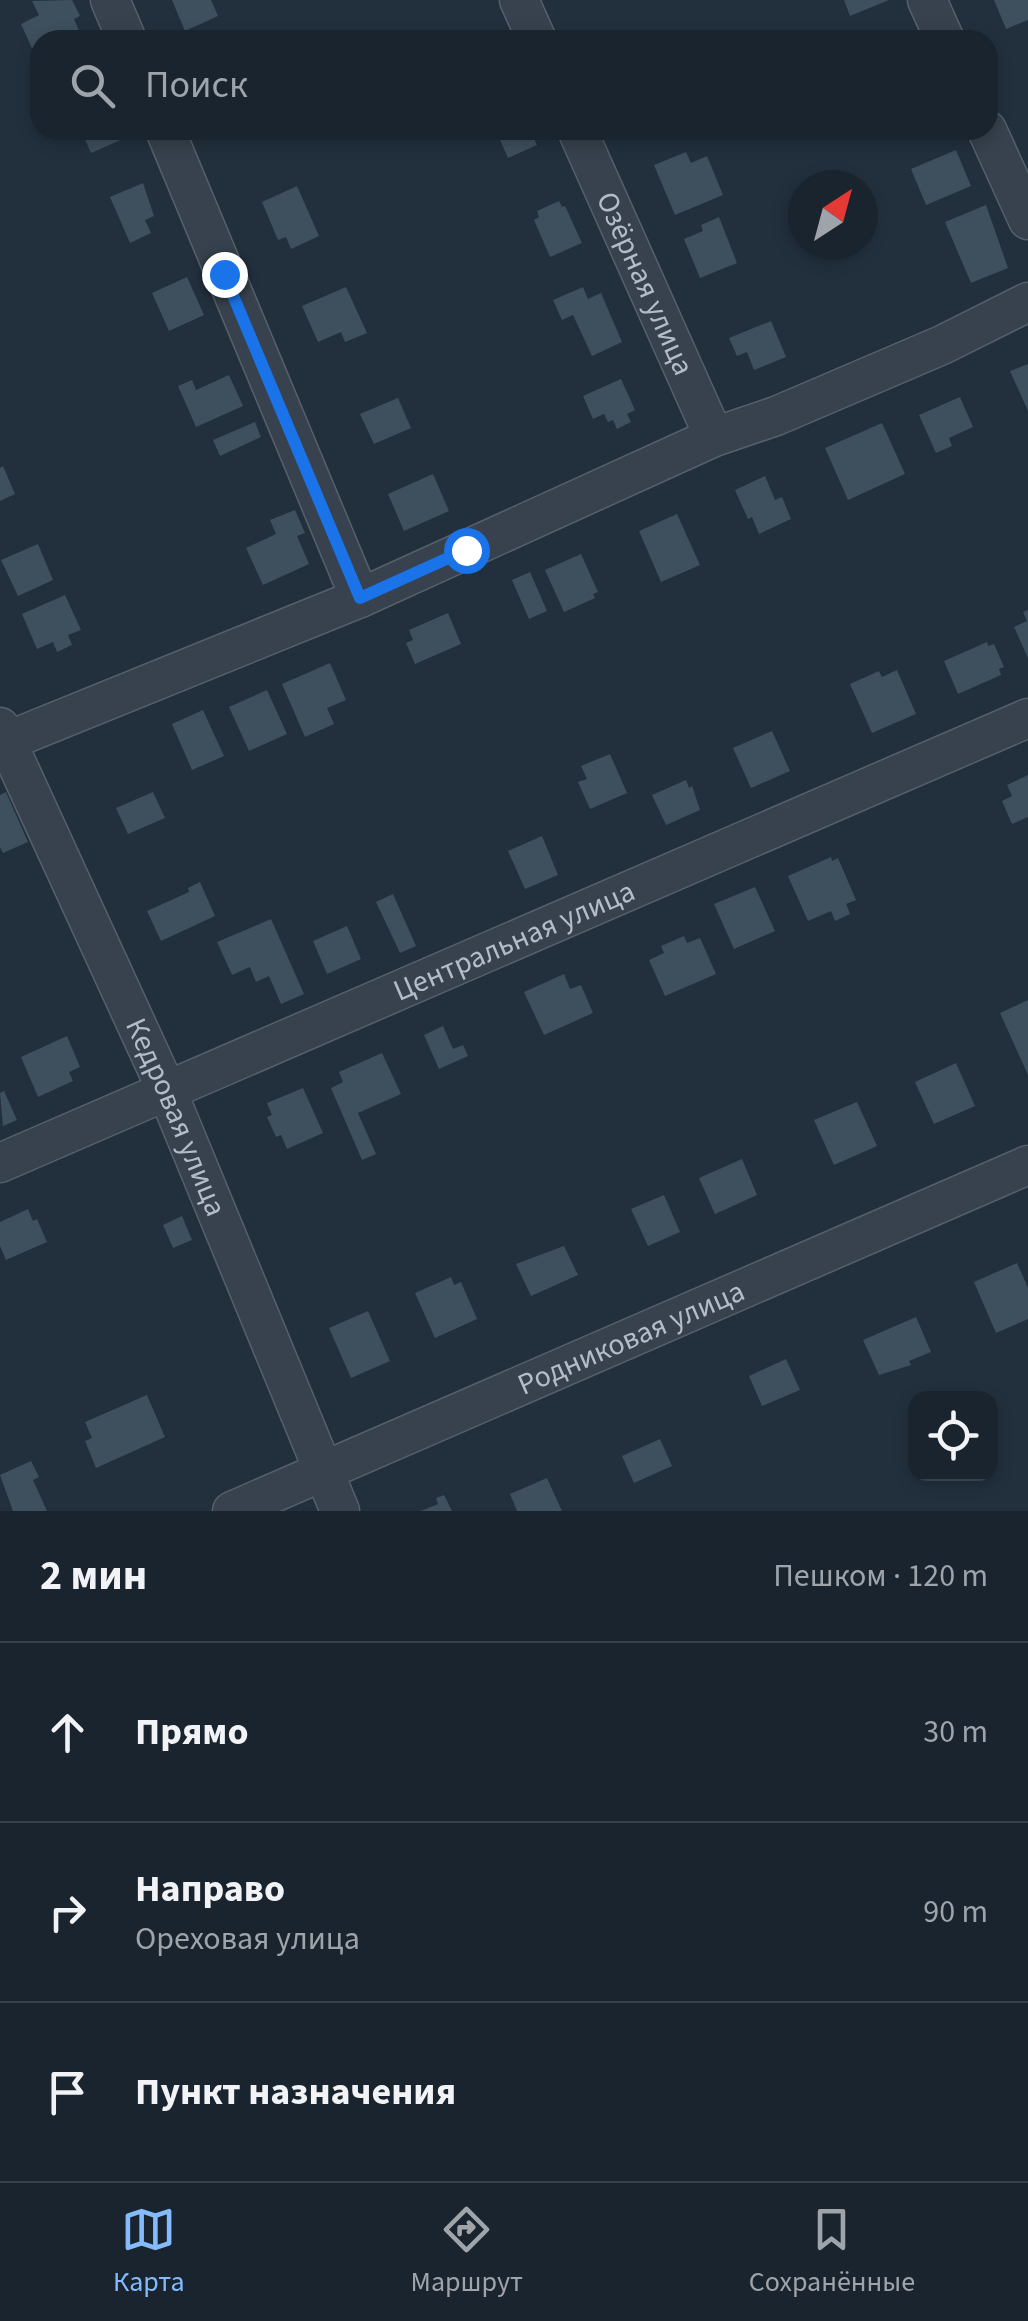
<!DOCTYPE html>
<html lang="ru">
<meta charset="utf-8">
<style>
body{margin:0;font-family:"Source Sans 3",sans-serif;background:#232c36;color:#f1f3f6}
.controls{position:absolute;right:30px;bottom:30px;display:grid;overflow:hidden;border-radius:20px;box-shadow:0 5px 15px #0003}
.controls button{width:90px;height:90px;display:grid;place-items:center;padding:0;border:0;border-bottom:2px solid #38414a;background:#1a242e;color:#f1f3f6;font:50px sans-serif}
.compass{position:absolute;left:788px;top:170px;width:90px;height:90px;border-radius:50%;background:#1a242e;box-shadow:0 5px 15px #0003;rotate:36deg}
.stop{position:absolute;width:30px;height:30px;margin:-22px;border:8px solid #1a73e8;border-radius:50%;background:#fff}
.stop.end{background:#1a73e8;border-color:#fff;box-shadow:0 2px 10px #0008}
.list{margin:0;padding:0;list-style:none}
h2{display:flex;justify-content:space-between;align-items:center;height:130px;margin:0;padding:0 40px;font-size:42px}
h2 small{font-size:32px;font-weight:400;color:#9fa4aa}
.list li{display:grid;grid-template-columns:65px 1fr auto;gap:30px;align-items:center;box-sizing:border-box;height:180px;padding:0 40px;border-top:2px solid #38414a}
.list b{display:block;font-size:38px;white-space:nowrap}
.list p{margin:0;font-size:32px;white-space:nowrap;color:#9fa4aa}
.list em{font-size:32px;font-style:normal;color:#9fa4aa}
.icon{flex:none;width:55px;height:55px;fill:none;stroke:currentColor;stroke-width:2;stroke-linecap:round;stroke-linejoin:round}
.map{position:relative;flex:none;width:1028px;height:1511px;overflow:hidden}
.search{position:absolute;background:#1a242e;box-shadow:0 5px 15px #0003;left:30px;right:30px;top:30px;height:110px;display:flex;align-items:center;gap:25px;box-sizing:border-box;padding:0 35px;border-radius:30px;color:#9fa4aa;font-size:38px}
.sheet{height:670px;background:#1a242e}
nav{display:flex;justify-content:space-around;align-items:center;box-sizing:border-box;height:140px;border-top:2px solid #38414a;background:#1a242e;font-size:28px;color:#9fa4aa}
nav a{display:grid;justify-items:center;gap:5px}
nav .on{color:#84bbfc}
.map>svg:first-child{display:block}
.building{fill:#3e4f5d}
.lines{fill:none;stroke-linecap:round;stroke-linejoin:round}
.minor-casing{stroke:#55606c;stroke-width:41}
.minor{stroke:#37424e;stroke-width:38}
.route{stroke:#1a73e8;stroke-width:12}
.labels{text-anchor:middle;stroke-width:9;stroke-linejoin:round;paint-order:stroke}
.street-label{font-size:30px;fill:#b2bdc9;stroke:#1c2733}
</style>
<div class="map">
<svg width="1028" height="1511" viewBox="0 0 1028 1511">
<rect width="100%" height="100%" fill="#22303e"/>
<path class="building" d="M72,0L80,16L74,19L83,40H40V66L21,24L39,15L32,1Z
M172,0H211L218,16L185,31Z
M844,0H889L850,16Z
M994,0H1028V20L1006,29Z
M81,130H127L130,136L91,153Z
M491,130H530L537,145L508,158L497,133L493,135Z
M956,150L971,186L926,205L911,169Z
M686,152L691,163L707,156L723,195L675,215L654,165Z
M143,183L154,216L145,220L151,233L130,243L110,197Z
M297,186L319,236L291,249L286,237L278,240L262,202Z
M559,201L562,207L565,206L582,243L550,257L534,220L539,217L537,211Z
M986,205L1008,268L971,283L945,222Z
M719,217L737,263L700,278L684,239L703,231L701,225Z
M187,277L204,315L169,331L152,293Z
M346,287L367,333L345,342L341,332L318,342L302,306Z
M583,287L588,299L601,293L622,342L592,356L573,315L562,320L553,300Z
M771,321L786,357L754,370L747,352L737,356L729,338Z
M1028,364V411L1010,371Z
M229,375L243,406L196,427L178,386L192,380L196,390Z
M621,379L635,410L627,414L631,422L617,429L613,420L608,422L604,414L593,419L583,396Z
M960,397L973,427L949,438L952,446L936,453L919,415Z
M398,398L411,428L374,444L360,414Z
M255,422L261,437L220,456L213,440Z
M882,423L905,474L848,500L825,448Z
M3,466L15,494L0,501V468Z
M433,474L449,511L404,531L388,494Z
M765,476L775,500L782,497L791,519L759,534L752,517L748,519L735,490Z
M295,510L305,533L297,536L309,564L263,585L246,548L276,534L270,520Z
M677,514L700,565L661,582L639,531Z
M38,544L53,580L18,596L1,560Z
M581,554L598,592L593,594L595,598L564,612L545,570Z
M530,572L547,611L529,619L512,580Z
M65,595L81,630L68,635L72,645L57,652L53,642L37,649L22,614Z
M1028,610V658L1014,627L1027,621L1023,612Z
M448,613L461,644L415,664L406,643L413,640L409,630Z
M987,642L988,646L994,644L1004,667L999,669L1001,675L958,694L944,661Z
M330,663L346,700L327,708L334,724L305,737L282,684Z
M897,670L916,714L872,733L850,684L879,671L882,677Z
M267,690L287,734L249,751L229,707Z
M203,710L224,756L192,770L172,724Z
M772,731L790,771L751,788L733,748Z
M610,754L627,793L590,809L578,782L587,779L581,766Z
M1028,775V817L1012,824L1002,801L1012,796L1007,785Z
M686,780L689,788L692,786L700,810L666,825L652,795Z
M6,792L28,842L3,853L0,847V795Z
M153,792L165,818L128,834L116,808Z
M542,836L558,875L525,889L508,851Z
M831,857L832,861L838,858L856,900L846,904L850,914L835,921L831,911L808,921L788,876Z
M200,882L215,916L161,941L147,911L189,892L188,888Z
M755,887L775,931L734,949L714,904Z
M393,894L416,946L400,953L376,902Z
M271,919L304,994L281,1004L269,976L256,982L250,967L232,975L217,942Z
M347,926L361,959L327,974L313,941Z
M684,936L687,943L700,938L716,974L665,996L649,960L664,953L661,946Z
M564,974L570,989L581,985L593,1013L544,1035L524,992Z
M1028,1000V1075L1000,1013Z
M443,1026L453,1049L463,1045L468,1056L439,1069L424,1035Z
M67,1036L80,1067L69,1072L73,1081L38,1097L21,1057Z
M382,1053L401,1094L358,1113L376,1154L362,1160L331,1088L343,1082L339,1072Z
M956,1063L975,1106L934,1124L915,1082Z
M303,1088L323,1133L287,1149L281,1135L276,1137L267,1117L272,1115L267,1103Z
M4,1091L17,1120L3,1126L0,1093Z
M857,1102L877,1146L834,1165L814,1120Z
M742,1159L757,1195L715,1214L699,1178Z
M664,1195L680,1232L648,1246L631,1209Z
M28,1209L33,1221L37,1219L47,1242L6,1260L0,1246V1222Z
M182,1216L192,1240L173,1248L163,1225Z
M564,1246L578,1275L531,1296L516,1264Z
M1017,1263L1028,1288V1319L996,1333L974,1282Z
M451,1277L454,1285L461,1282L477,1319L435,1338L415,1293Z
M368,1311L390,1361L351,1378L329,1328Z
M916,1317L931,1352L909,1361L911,1365L879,1375L863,1340Z
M786,1359L800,1390L762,1406L749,1376Z
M147,1395L165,1437L96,1468L85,1441L92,1438L85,1422Z
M660,1439L672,1466L634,1483L622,1456Z
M31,1461L39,1477L33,1480L47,1511H13L0,1475Z
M547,1478L562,1511H517L510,1494Z
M444,1495L452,1511H421L438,1504L436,1498Z"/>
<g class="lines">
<defs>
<g id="minor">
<path d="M110,0L127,40"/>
<path d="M519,0L537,40"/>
<path d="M927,0L945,40"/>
<path d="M165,130L360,598"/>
<path id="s1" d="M577,130L714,437"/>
<path d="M987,130L1028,220"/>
<path id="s2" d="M0,727L167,1091L340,1511"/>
<path d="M0,744L360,598L714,437L776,416L942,345L1028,302"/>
<path id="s3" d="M0,1163L1028,718"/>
<path id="s4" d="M232,1511L1028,1165"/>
</g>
</defs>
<use href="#minor" class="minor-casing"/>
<use href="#minor" class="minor"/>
</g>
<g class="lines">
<path class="route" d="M224,274L360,598L466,550"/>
</g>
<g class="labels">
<g class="street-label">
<text dy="10" stroke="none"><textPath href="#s1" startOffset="168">Озёрная улица</textPath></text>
<text dy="10" stroke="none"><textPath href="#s3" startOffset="560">Центральная улица</textPath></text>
<text dy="10" stroke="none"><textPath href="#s2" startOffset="428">Кедровая улица</textPath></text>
<text dy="10" stroke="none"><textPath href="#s4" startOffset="435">Родниковая улица</textPath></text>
</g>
</g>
</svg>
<div class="controls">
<button><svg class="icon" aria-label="locate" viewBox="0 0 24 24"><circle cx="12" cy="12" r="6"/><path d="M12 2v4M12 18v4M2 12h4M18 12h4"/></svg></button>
</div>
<svg class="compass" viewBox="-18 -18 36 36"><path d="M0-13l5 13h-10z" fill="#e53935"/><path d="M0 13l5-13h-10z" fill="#9fa4aa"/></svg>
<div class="stop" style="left:466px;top:550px"></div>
<div class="stop end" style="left:224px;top:274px"></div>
<div class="search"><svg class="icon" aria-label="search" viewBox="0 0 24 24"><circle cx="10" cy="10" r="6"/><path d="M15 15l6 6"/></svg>Поиск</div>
</div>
<section class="sheet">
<h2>2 мин<small>Пешком · 120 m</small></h2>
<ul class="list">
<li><svg class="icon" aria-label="ahead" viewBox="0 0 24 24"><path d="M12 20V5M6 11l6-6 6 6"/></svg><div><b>Прямо</b></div><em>30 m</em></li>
<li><svg class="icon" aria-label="right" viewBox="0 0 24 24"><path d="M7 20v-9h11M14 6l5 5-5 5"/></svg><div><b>Направо</b><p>Ореховая улица</p></div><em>90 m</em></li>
<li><svg class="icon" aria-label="arrive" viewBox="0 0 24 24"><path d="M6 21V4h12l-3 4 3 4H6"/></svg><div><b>Пункт назначения</b></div></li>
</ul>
</section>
<nav>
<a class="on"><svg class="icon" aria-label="map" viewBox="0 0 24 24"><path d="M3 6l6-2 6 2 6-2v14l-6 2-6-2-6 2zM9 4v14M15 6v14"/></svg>Карта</a>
<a><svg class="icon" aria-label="directions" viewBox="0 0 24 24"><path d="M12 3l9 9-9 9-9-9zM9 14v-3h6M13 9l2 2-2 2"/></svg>Маршрут</a>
<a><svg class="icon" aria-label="saved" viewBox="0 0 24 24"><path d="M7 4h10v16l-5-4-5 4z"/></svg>Сохранённые</a>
</nav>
